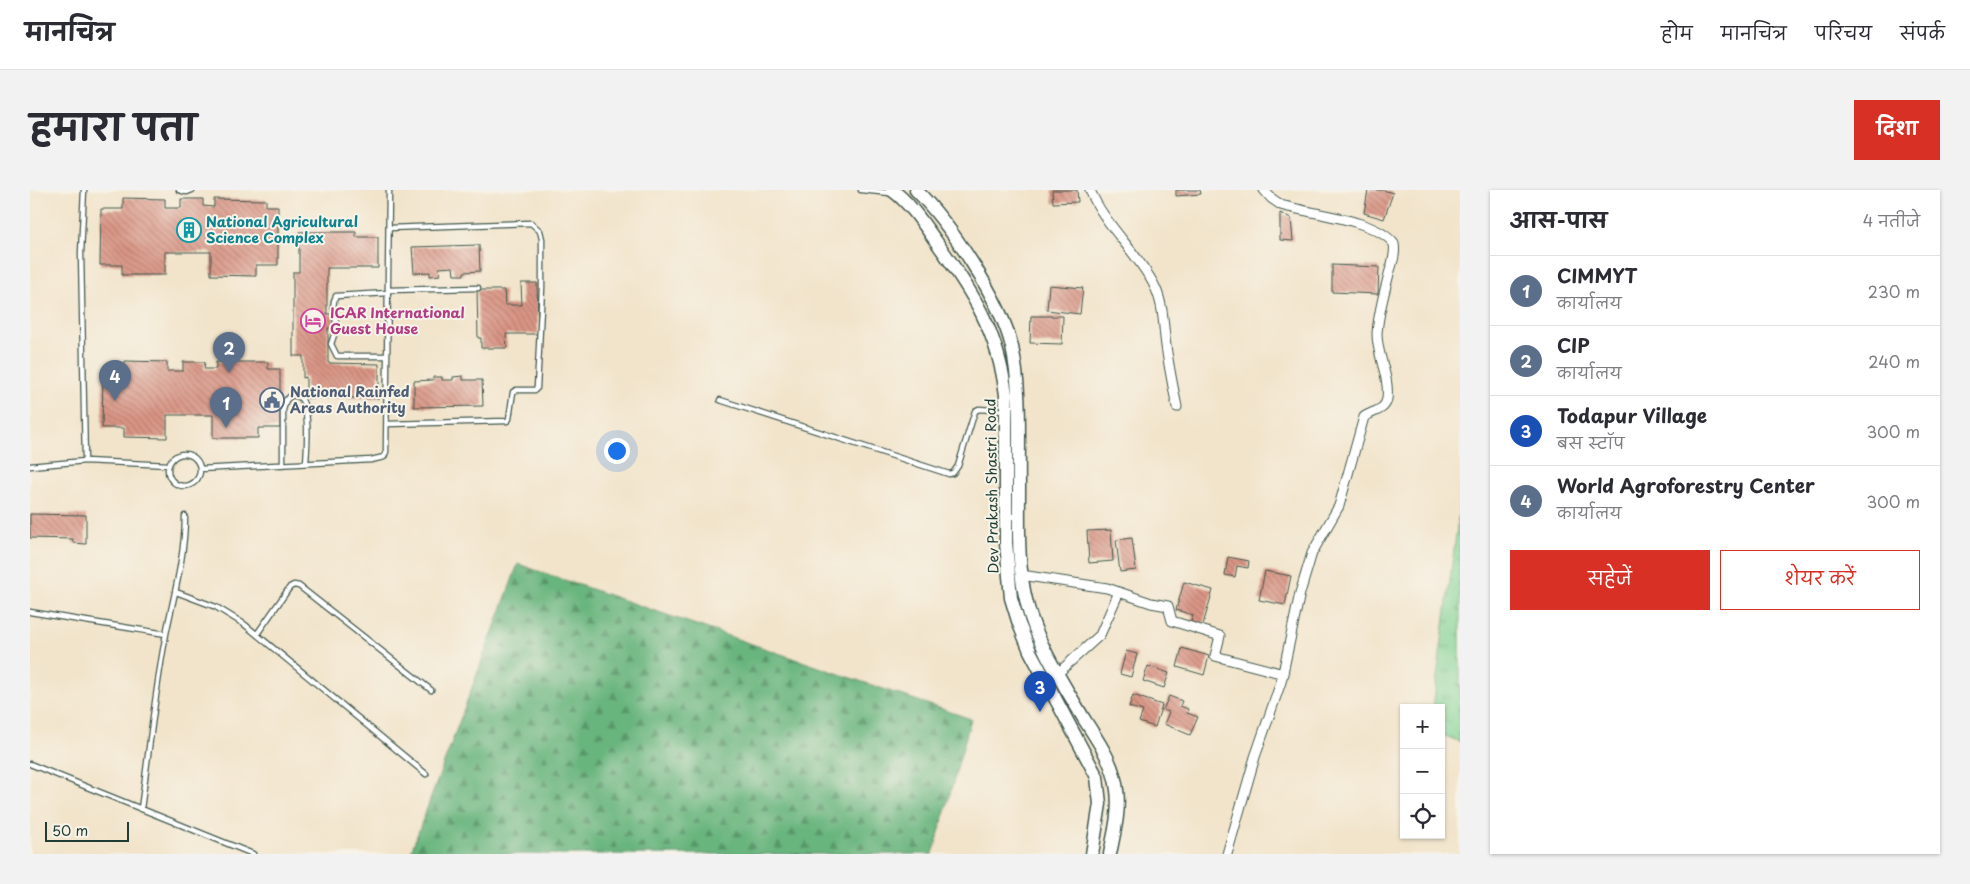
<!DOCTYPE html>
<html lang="hi">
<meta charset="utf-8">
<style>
body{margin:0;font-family:"Playpen Sans","Playpen Sans Deva",sans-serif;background:#f2f2f3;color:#2b2b33}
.controls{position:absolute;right:15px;bottom:15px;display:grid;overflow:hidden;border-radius:0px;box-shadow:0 1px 4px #0004}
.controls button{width:45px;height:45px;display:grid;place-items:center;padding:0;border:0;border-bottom:1px solid #e1e1e2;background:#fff;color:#2b2b33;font:25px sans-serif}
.scale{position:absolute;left:15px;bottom:12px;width:84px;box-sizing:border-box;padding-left:5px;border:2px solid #1f3d34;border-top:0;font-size:14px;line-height:18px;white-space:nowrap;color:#1f3d34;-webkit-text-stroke:4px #f7f3e8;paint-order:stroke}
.you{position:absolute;left:586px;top:260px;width:18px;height:18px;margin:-12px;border:4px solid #fff;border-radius:50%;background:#1a73e8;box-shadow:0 0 0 8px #1a73e833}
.badge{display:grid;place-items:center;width:32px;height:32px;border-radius:50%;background:#d93025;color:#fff;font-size:16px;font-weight:700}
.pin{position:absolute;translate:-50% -41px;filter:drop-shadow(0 1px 2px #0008)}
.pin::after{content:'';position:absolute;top:26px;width:18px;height:15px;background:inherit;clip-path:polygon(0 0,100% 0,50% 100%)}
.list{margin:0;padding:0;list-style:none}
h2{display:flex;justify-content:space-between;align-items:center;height:65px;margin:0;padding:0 20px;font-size:21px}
h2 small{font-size:16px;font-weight:400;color:#7c7c81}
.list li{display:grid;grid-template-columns:32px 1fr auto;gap:15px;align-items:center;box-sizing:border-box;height:70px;padding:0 20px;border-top:1px solid #e1e1e2}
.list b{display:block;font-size:19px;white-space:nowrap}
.list p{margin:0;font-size:16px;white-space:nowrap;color:#7c7c81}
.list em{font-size:16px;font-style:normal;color:#7c7c81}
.actions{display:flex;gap:10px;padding:15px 20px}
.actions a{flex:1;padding:11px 0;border:1px solid #d93025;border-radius:0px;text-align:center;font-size:18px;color:#d93025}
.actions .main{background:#d93025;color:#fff}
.icon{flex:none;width:28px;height:28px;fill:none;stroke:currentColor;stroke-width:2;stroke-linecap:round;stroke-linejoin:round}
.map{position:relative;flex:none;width:1430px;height:664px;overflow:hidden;border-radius:0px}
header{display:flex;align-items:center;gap:30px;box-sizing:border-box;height:70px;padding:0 25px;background:#fff;border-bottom:1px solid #e1e1e2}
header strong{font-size:24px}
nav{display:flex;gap:28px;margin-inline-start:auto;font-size:18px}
.intro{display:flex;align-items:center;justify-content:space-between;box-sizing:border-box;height:120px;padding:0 30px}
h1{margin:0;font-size:35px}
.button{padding:12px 22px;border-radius:0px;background:#d93025;color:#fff;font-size:18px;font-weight:700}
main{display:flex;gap:30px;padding:0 30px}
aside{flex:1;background:#fff;border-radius:0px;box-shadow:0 1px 4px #0004}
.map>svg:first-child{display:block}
.grass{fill:url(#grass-tufts);stroke:#508864}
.forest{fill:url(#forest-firs);stroke:#447959}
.building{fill:url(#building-back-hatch)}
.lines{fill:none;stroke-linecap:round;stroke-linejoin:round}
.lane-casing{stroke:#3f564b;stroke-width:7}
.street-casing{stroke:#3f564b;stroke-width:11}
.secondary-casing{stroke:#3f564b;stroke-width:15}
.lane{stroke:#fff;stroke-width:4.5}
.street{stroke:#fff;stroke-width:9}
.secondary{stroke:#fff;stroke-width:12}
.labels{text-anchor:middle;stroke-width:4;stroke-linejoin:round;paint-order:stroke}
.culture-label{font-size:14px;font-weight:bold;fill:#0d838f;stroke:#f7f3e8;text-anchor:start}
.hotel-label{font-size:14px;font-weight:bold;fill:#b23c85;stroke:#f7f3e8;text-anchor:start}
.service-label{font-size:14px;font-weight:bold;fill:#4e5e75;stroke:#f7f3e8;text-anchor:start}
.street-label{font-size:14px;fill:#1f3d34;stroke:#f7f3e8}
</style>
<header>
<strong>मानचित्र</strong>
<nav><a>होम</a><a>मानचित्र</a><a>परिचय</a><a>संपर्क</a></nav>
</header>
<div class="intro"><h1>हमारा पता</h1><a class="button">दिशा</a></div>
<main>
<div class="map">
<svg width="1430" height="664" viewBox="0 0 1430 664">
<defs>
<pattern id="grass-tufts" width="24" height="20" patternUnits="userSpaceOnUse" patternTransform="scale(1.25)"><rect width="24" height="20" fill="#82d394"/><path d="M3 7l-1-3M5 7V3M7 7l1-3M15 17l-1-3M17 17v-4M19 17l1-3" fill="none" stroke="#6aac7a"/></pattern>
<pattern id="forest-firs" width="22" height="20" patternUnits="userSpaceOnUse" patternTransform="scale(1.25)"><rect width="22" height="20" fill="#69b57e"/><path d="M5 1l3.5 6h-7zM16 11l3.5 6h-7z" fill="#569468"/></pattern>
<pattern id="building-back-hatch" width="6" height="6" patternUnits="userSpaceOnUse" patternTransform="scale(1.25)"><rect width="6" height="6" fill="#da9585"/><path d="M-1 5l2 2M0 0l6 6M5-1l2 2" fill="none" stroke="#b07b6e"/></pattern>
</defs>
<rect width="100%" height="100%" fill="#f7f3e8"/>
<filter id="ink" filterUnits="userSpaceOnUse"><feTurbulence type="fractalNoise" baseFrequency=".02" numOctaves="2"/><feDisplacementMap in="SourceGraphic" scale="10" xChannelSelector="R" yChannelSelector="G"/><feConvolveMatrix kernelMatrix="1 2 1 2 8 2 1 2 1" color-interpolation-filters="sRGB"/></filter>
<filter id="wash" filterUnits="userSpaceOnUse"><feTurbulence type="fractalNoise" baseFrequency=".0096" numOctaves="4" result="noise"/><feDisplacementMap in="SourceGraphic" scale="20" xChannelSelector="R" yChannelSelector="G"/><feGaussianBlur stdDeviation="1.12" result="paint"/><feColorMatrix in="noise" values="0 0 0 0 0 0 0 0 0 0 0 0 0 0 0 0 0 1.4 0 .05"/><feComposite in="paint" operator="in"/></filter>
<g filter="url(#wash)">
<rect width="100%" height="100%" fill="#f2e4cb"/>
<path class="grass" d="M1430,314V552L1411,544V518H1403Z"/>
<path class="forest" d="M488,374L941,529L903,664H380Z"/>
<g id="blocks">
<path class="building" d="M1022,0H1047L1048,12L1023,13Z
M1146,0H1170L1171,4L1146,6Z
M1338,0H1353L1363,3L1354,29L1334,23Z
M93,8L135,9V18H151V9H173V16L184,17V9L236,10V16H248V75H226V86L181,85V62H135V85H92V75H70L71,19H93Z
M1250,23L1261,28L1263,51L1250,50Z
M269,42H326V47H348V78H297V124H304V138H298V173L349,174V208H276V187L273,188V166H263V82H269Z
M449,55L450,81L434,82V85H424L423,77L409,78L410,85L400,86V82L384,83L382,57Z
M1302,75L1349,77L1348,104L1302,102Z
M491,93H507L508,144H476L477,158H451V148H448L447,100H474L475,115H492Z
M1019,95L1053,98L1050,124L1017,120Z
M1001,126H1033L1032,154L1000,153Z
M95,171L137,172V181H153V172H175L174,179H186V172H238V179H250V238H228V248H183V225H137V248L94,247V238H72L73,182H95Z
M433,186V190H452L453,216L384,217V191L403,190V187H412V190H423V187Z
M0,324L56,325V354L43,353V349L0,348Z
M1081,340L1083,371L1059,373L1057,341Z
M1102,348L1106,380L1090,382L1086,350Z
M1198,367L1219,371L1218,378L1207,376L1205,387L1195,385Z
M1235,381L1261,386L1255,415L1229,410Z
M1154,392L1183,400L1172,438L1160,435L1163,425L1146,420Z
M1152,458L1179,466L1174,485L1147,477Z
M1096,461L1107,464L1101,487L1090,484Z
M1118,476L1139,483L1134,498L1113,491Z
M1103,505L1132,515L1125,537L1109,532L1113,521L1099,517Z
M1139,506L1152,511L1150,516L1158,519L1157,523L1168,527L1160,545L1134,534L1139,522L1133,520Z"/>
</g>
</g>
<g filter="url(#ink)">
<use href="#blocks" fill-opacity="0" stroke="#3f564b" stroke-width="1"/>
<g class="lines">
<defs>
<path id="lane" d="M54,0L51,63L55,271
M149,0L157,2L162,0
M831,0L860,3
M358,100L448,98
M357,166H307L301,154C303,148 306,141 306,134C306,123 300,117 306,106L358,103
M690,210L919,284L923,283L928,276L945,221L949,219L975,221
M357,234L477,231L479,229L483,202L486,200H505L507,198L512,98V49L510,41L501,33L359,38
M138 280a16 16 0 1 1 32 0a16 16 0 1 1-32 0Z
M253,275V220L256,210L262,205C266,206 270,206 272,210C280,223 277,258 276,273
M0,276L55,271L139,275
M170,279L341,270L354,267L356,262L359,0
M146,402L186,417L214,434L396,584
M0,422L136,444
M227,444L260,397L264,395L269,396L401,500
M0,574L223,664
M111,619C119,561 125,501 136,444C144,405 155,366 155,326"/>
<path id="street" d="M1060,0C1074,34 1105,60 1123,93C1134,113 1133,134 1136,156C1139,177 1143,197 1147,217
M991,385L1077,398L1121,413L1138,416L1142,431L1190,446L1185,466L1254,484
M1028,483L1070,445L1089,402
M1197,664L1225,567L1251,492L1270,403L1282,363L1309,316L1334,227C1342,221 1355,221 1357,209C1360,187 1347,166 1347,144C1348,124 1354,104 1359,84C1362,74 1366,64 1364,54C1346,29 1280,24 1251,15L1241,8L1234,0"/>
<path id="secondary" d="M862,0C879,12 893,33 905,50C942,101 968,141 976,205V353L981,408L989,434L1000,461L1067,587L1070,614L1062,664
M886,0C920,34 971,110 982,157C992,203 988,251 989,297C989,336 987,376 997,414C1006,452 1034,495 1054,529C1068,551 1084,573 1087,600C1090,622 1084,643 1080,664"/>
</defs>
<use href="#lane" class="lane-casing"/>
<use href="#street" class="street-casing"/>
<use href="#secondary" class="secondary-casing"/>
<use href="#lane" class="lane"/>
<use href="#street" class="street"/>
<use href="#secondary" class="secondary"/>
</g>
</g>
<defs>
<symbol id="building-ring" viewBox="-11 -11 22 22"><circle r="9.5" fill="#f7f3e8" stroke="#0f9aa8" stroke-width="1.5"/><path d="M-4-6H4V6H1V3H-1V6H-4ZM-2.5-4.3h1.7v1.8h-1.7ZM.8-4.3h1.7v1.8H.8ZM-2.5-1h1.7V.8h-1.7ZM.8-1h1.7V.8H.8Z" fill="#0f9aa8"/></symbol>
<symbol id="hotel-ring" viewBox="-11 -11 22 22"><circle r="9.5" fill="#f7f3e8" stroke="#d1479c" stroke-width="1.5"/><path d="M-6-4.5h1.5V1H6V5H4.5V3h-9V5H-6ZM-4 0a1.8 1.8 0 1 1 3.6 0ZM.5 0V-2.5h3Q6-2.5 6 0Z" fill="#d1479c"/></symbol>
<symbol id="civic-ring" viewBox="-11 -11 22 22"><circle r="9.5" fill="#f7f3e8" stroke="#5c6f8a" stroke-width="1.5"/><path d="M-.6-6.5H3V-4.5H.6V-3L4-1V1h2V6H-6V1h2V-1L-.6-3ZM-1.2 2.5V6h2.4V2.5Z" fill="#5c6f8a"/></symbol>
</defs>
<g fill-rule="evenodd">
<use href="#building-ring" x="145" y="26" width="28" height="28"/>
<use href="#hotel-ring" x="269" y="117" width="28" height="28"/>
<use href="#civic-ring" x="228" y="196" width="28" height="28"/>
</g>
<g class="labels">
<g class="culture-label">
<text x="176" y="37">National Agricultural<tspan x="176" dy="16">Science Complex</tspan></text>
</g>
<g class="hotel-label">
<text x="300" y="128">ICAR International<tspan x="300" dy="16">Guest House</tspan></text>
</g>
<g class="service-label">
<text x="260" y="207">National Rainfed<tspan x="260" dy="16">Areas Authority</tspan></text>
</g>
<g class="street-label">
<text transform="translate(962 296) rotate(-91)" y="5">Dev Prakash Shastri Road</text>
</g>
</g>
</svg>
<div class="controls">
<button>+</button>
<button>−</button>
<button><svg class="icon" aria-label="locate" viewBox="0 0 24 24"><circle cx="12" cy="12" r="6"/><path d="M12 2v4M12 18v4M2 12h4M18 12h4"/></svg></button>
</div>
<div class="scale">50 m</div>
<div class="you"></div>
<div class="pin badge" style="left:196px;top:238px;background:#5c6f8a">1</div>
<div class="pin badge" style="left:199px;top:183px;background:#5c6f8a">2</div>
<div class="pin badge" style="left:1010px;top:522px;background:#1a4fb4">3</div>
<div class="pin badge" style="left:85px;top:211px;background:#5c6f8a">4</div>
</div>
<aside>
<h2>आस-पास<small>4 नतीजे</small></h2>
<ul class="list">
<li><span class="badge" style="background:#5c6f8a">1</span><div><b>CIMMYT</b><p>कार्यालय</p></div><em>230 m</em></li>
<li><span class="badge" style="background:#5c6f8a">2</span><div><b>CIP</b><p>कार्यालय</p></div><em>240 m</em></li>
<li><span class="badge" style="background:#1a4fb4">3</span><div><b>Todapur Village</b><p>बस स्टॉप</p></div><em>300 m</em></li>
<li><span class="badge" style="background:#5c6f8a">4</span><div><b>World Agroforestry Center</b><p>कार्यालय</p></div><em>300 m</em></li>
</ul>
<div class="actions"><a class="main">सहेजें</a><a>शेयर करें</a></div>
</aside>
</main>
